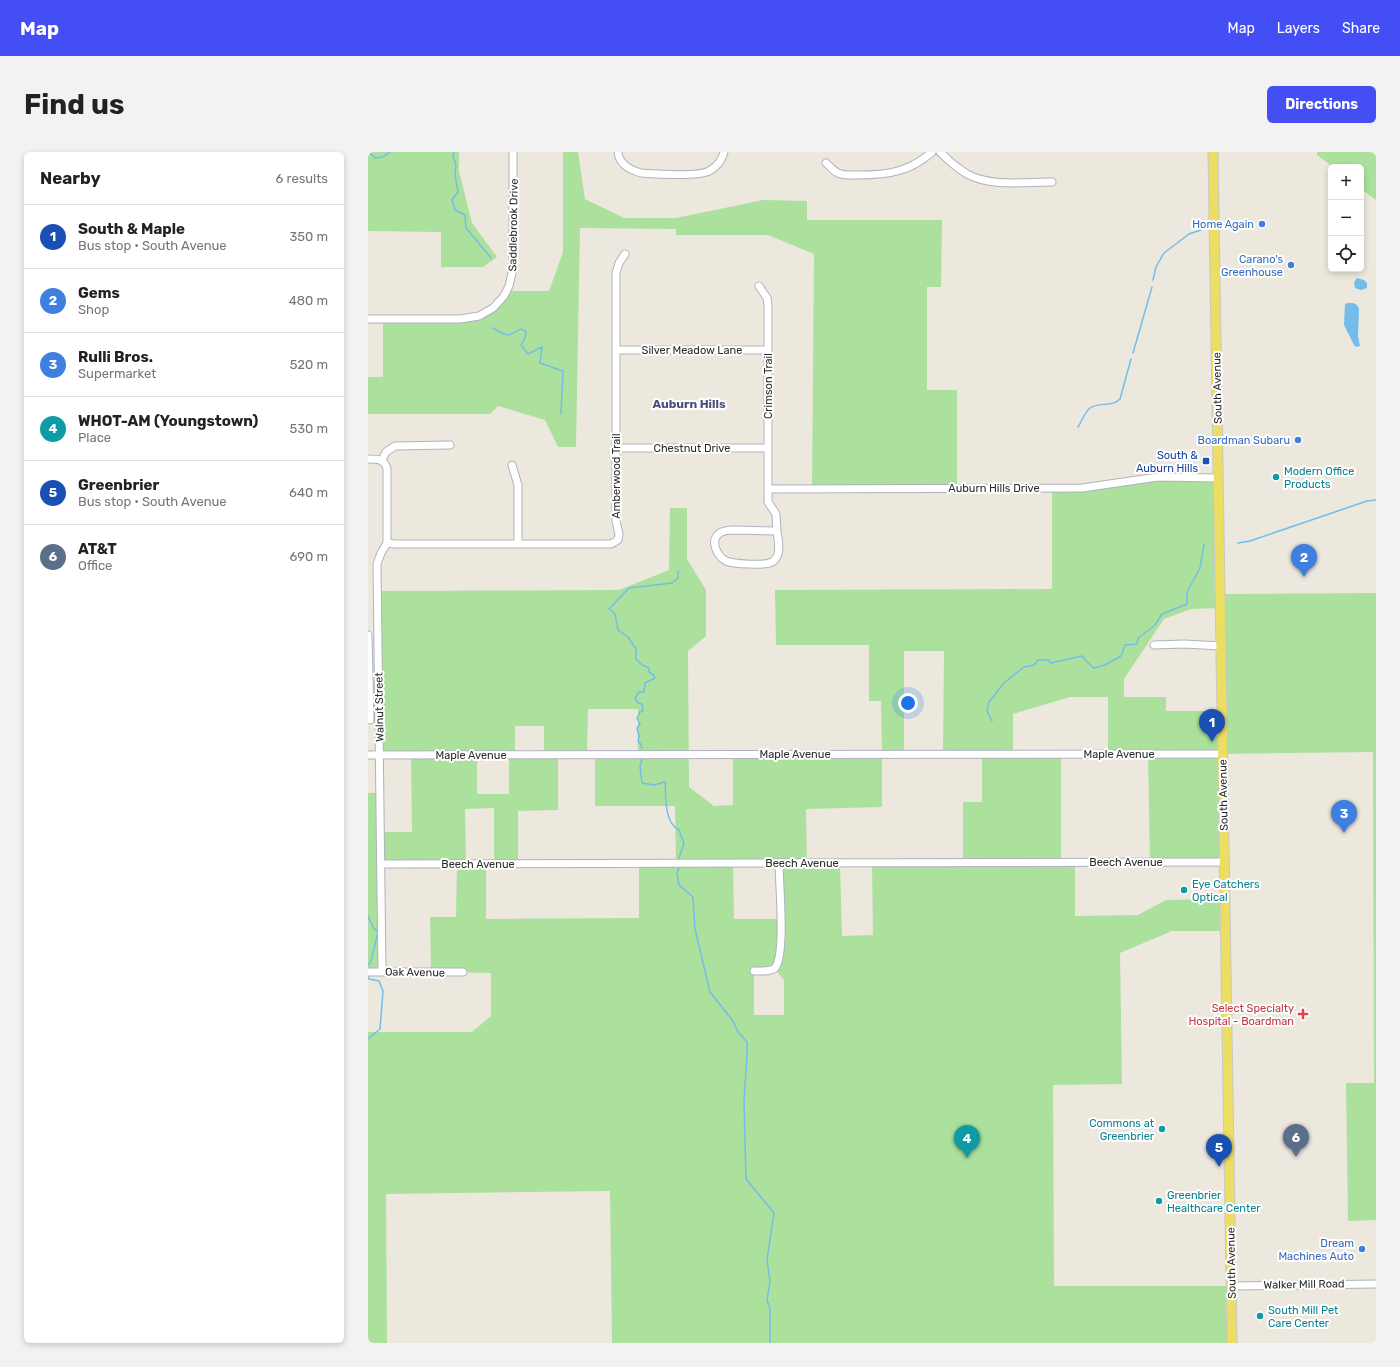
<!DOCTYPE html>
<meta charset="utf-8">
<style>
body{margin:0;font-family:Rubik,sans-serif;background:#f2f2f2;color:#222}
.controls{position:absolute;right:12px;top:12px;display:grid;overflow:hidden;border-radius:6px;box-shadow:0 2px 6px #0003}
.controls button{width:36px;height:36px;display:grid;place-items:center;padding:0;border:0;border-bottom:1px solid #e0e0e0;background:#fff;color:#222;font:20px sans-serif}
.you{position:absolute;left:540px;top:551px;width:14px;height:14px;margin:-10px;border:3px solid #fff;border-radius:50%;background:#1a73e8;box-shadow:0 0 0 6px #1a73e833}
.badge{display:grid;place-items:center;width:26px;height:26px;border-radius:50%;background:#434ef4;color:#fff;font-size:13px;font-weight:700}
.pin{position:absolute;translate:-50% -33px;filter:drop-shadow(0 1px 2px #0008)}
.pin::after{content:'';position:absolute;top:21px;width:14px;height:12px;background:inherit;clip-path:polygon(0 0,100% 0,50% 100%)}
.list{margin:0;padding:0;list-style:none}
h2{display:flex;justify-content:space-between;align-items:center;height:52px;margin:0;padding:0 16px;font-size:17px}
h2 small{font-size:13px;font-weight:400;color:#767676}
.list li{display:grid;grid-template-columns:26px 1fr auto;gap:12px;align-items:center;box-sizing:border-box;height:64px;padding:0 16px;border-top:1px solid #e0e0e0}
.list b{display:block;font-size:15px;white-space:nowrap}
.list p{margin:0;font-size:13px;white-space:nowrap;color:#767676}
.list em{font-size:13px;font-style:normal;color:#767676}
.icon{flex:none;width:22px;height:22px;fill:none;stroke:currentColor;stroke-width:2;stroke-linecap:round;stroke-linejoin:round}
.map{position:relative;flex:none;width:1008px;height:1191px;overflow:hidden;border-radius:6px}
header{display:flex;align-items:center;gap:24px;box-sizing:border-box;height:56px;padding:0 20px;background:#434ef4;color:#fff}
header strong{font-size:19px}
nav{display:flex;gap:22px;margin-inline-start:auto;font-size:14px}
.intro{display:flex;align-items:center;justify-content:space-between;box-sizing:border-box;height:96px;padding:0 24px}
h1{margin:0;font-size:28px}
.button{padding:10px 18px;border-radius:6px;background:#434ef4;color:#fff;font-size:14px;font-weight:700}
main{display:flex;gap:24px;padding:0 24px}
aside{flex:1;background:#fff;border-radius:6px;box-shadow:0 2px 6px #0003}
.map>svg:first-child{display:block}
.green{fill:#abe19c;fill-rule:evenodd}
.water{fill:#74bdeb}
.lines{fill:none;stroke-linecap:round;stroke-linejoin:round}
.stream{stroke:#74bdeb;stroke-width:1.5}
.minor-casing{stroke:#b1b2be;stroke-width:9}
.major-casing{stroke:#c8c8c8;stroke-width:11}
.minor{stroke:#fff;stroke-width:7}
.major{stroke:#ecdd63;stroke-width:9}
.shop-dot{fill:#3f7fe0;stroke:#fff;stroke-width:1.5}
.transit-dot{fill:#1a4fb4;stroke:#fff;stroke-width:1.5}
.culture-dot{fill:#0f9aa8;stroke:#fff;stroke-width:1.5}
.health-dot{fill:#e0444e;stroke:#fff;stroke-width:1.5}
.labels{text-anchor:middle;stroke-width:4;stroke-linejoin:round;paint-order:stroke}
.shop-label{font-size:11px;fill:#366cbe;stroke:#fff;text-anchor:end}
.street-label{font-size:11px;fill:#2b2b2b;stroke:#fff}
.transit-label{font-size:11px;fill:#164399;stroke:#fff;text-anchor:end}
.culture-label{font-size:11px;fill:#0d838f;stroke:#fff;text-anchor:start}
.health-label{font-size:11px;fill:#be3a42;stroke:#fff;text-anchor:end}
.neighbourhood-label{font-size:12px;font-weight:bold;fill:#4c4f7a;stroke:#fff}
</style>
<header>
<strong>Map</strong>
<nav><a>Map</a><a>Layers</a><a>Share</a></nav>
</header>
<div class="intro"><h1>Find us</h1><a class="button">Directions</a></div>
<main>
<aside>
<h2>Nearby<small>6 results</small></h2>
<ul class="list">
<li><span class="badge" style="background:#1a4fb4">1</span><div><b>South &amp; Maple</b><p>Bus stop · South Avenue</p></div><em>350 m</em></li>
<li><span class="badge" style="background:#3f7fe0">2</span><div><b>Gems</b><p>Shop</p></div><em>480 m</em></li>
<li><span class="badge" style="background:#3f7fe0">3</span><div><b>Rulli Bros.</b><p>Supermarket</p></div><em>520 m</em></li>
<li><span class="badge" style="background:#0f9aa8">4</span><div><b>WHOT-AM (Youngstown)</b><p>Place</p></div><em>530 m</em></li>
<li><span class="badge" style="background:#1a4fb4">5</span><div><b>Greenbrier</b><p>Bus stop · South Avenue</p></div><em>640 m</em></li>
<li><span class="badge" style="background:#5c6f8a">6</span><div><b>AT&amp;T</b><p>Office</p></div><em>690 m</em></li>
</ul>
</aside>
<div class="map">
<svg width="1008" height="1191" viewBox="0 0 1008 1191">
<rect width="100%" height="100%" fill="#ece8de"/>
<path class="green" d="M0,0H91V19L104,71L129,105L115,115H73V80L0,79Z
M195,0H210L217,47L256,66H308L395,48L439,49V68H574L573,135H559V238H589V336L444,337L446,102L400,83H308V77L212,76L208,295H190L177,268L130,254L122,262H0V225H15V167H92L117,161L139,139H181L195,100Z
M949,0H1008V48L993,37V15H965L949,3Z
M790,325L850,326L852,442L1008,441V1068L980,1069L978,931H1006L1005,600L855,602L856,710H782L780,602H740V545H702L645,562V602H693V710H707V764L770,763L798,748L857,747L858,779H804L752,801L754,932L685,933L686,1134H864V1191H244L242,1039L18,1042L19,1191H0V880H104L123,864V821L63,820L62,765H88L89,712H13L14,820H0V641H12V680H44L43,603H12L10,439L251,438L301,418L302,356H319V407L338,438V484L320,499L321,635L346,654L365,653V602H514L513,549H501V493H408L407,438L684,437V336ZM852,456L854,559H798V545H756V527L796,467L823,457ZM536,499H576L575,602H614V650H595V711H504L505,783L474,784L472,711H439L438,657L514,655V602H536ZM220,557H270V602H227V654H307L308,711L271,712V766L118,767V712H98L97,657L126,656V712H150V659L190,658V603L219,602ZM147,574H176V602H147ZM109,603H141V642H109ZM411,711L412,767H366L365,712ZM407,817L416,828V863H386V819Z"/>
<path class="water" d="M989,126L996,128L999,131V136L993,138L987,136L986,130Z
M980,151C986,151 989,151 991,157L990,184L992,194L988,195L986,193L976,173L977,152Z"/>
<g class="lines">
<path class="stream" d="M1,0L7,6L14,5L22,0
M86,0L85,5L88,12L87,23L90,40L84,48L87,58L97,63L98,76L123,106
M785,128L788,115L796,101L821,82L833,78
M125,176C138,184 139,186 152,177L158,179L157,186L153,193L160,202L174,195L172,211L195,219L193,262
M765,201L784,135
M710,275C714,269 717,260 722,256C731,250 745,255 752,247L763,207
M870,391L882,389L999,349L1008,348
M624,569L619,559L621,550L636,531L656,515L666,513L670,508H680L683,511L714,504L725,516L737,513L753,504L757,493L769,492L770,486L787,473L794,462L819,452V440L832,416L836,392
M274,596L272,591L270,590L271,584L269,576L272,572L269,566L272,560L275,559L274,552L270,551L267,546L271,540H276L277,531L287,526L286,523L281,520V516L274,513L268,507V497L260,485L250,478L247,462L241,457L261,436L304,431L310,426V419
M274,607L272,614L274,631L286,633L297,630C298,644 296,671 311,678L316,691L311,706
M311,716L309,721L311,733L325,745L327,777L342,840L361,864L365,869L370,880L379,890V904L376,949L378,1027L406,1061L399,1108L402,1130L399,1148L402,1157V1191
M0,764L5,775L10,780L3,809L0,813
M0,887L12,877L15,839L11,829L1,827L0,824"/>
<defs>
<path id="minor" d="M250,0C251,12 262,18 273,21C287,22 330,25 341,19C349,15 354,8 356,0
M572,0C580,8 589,16 599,22C622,35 658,30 684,30
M458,11C462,14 465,19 470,21C477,24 484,23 491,23C520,23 541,20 564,0
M391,134L399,146L400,153V350L408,362L409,379
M0,167H92L111,164L125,156L136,144L141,134L145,117V0
M248,198H400
M248,296H400
M0,307C9,307 17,307 19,317V391L13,401L9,412L14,820
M14,308L18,300L27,294L82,293
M144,313L150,333V392
M400,337L714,336L790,325L850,326
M367,378L409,379C410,386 413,400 408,406C407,407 405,410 404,410C397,414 365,412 358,409C349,404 341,388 352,381C356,378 362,378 367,378Z
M19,391L27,392H243L250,388L251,382L248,369V121L251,111L257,102
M0,483L2,568
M786,493L816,492L853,494
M0,603L855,602
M13,712L856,710
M386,819C391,819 403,820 407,816C418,802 411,732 411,711
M0,820H95
M864,1134L1008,1132"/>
<path id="major" d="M845,0L864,1191"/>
</defs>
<use href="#minor" class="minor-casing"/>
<use href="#major" class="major-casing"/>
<use href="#minor" class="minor"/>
<use href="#major" class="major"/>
</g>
<g class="shop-dot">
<circle cx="894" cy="72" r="4"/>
<circle cx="923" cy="113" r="4"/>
<circle cx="930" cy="288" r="4"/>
<circle cx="994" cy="1097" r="4"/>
</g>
<rect class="transit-dot" x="834" y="305" width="8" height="8" rx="2"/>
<g class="culture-dot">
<circle cx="908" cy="325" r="4"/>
<circle cx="816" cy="738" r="4"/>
<circle cx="794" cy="977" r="4"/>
<circle cx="791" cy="1049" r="4"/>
<circle cx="892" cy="1164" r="4"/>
</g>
<path class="health-dot" d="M933 856h4v4h4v4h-4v4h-4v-4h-4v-4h4z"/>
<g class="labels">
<g class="shop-label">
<text x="886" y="76">Home Again</text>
<text x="915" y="111">Carano's<tspan x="915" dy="13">Greenhouse</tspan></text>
<text x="922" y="292">Boardman Subaru</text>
<text x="986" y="1095">Dream<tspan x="986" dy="13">Machines Auto</tspan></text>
</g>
<g class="street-label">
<text transform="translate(145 73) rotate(-89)" y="4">Saddlebrook Drive</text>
<text x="324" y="202">Silver Meadow Lane</text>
<text transform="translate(400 234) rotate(-90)" y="4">Crimson Trail</text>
<text transform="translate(849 236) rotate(-91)" y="4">South Avenue</text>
<text x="324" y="300">Chestnut Drive</text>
<text transform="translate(248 324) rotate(-90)" y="4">Amberwood Trail</text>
<text x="626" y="340">Auburn Hills Drive</text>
<text transform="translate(11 555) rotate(-91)" y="4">Walnut Street</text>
<text x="427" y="606">Maple Avenue</text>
<text x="751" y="606">Maple Avenue</text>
<text x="103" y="607">Maple Avenue</text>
<text transform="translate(855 643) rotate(-91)" y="4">South Avenue</text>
<text x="758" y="714">Beech Avenue</text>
<text x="434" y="715">Beech Avenue</text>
<text x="110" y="716">Beech Avenue</text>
<text transform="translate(47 820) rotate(1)" y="4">Oak Avenue</text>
<text transform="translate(863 1111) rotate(-91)" y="4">South Avenue</text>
<text transform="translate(936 1132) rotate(-1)" y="4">Walker Mill Road</text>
</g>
<g class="transit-label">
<text x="830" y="307">South &amp;<tspan x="830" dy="13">Auburn Hills</tspan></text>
</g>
<g class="culture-label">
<text x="916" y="323">Modern Office<tspan x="916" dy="13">Products</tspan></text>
<text x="824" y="736">Eye Catchers<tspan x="824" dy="13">Optical</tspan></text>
<text x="786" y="975" text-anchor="end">Commons at<tspan x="786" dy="13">Greenbrier</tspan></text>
<text x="799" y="1047">Greenbrier<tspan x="799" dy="13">Healthcare Center</tspan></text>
<text x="900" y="1162">South Mill Pet<tspan x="900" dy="13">Care Center</tspan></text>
</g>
<g class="health-label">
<text x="926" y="860">Select Specialty<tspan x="926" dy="13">Hospital - Boardman</tspan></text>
</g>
<g class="neighbourhood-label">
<text x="321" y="256">Auburn Hills</text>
</g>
</g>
</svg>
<div class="controls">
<button>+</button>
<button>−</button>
<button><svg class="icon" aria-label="locate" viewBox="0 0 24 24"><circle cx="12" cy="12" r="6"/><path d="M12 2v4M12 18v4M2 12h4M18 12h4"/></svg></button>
</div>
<div class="you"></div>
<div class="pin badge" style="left:844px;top:590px;background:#1a4fb4">1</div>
<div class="pin badge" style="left:936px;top:425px;background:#3f7fe0">2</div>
<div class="pin badge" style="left:976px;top:681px;background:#3f7fe0">3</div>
<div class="pin badge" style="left:599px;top:1006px;background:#0f9aa8">4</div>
<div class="pin badge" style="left:851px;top:1015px;background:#1a4fb4">5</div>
<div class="pin badge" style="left:928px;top:1005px;background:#5c6f8a">6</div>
</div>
</main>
